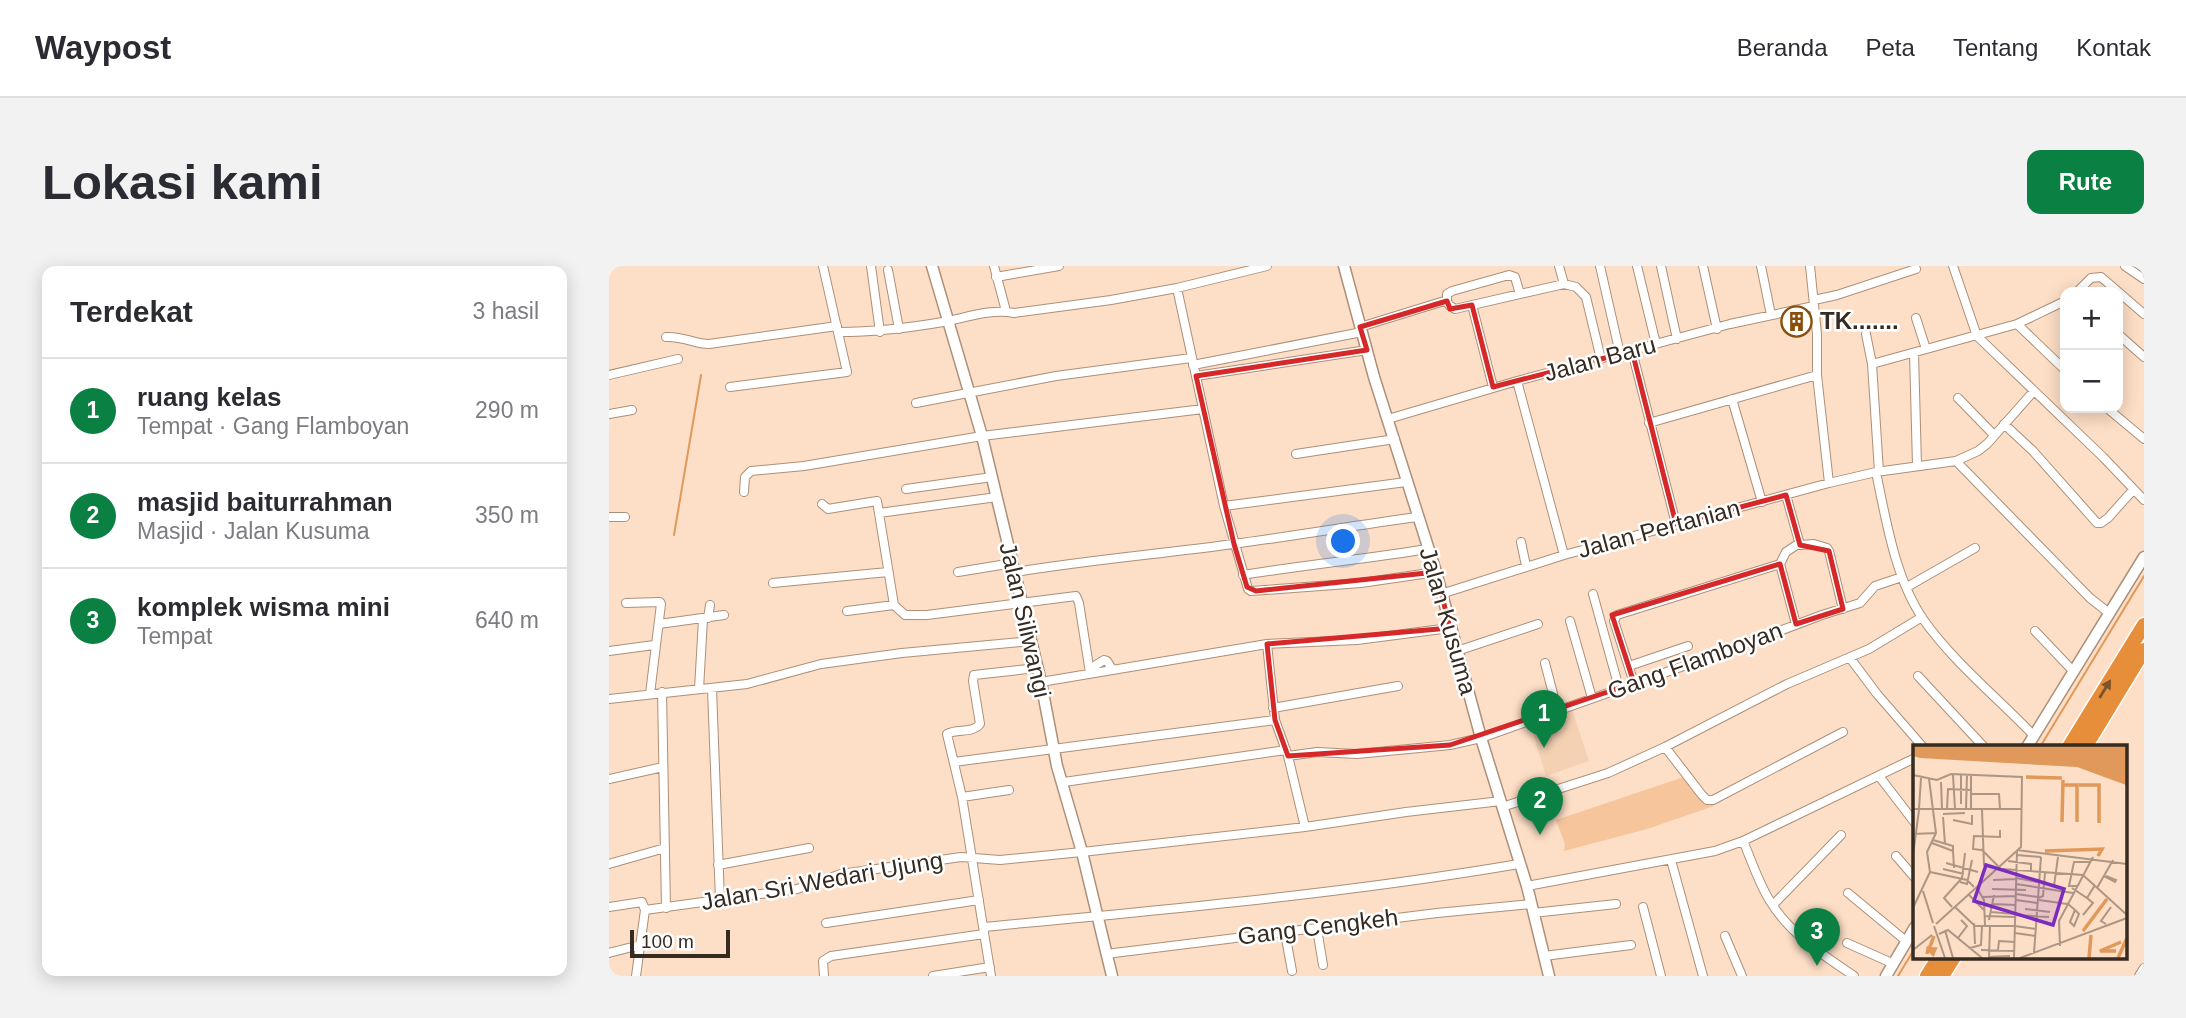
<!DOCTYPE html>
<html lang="id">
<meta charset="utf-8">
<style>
body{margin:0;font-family:Arial,sans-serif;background:#f2f2f3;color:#2b2b33}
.controls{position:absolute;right:21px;top:21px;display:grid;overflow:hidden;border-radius:14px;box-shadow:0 4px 18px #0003}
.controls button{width:63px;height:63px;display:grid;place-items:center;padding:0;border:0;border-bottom:2px solid #e1e1e2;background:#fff;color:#2b2b33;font:35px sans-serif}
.scale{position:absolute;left:21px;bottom:18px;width:100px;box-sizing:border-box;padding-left:7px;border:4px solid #362b21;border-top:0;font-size:19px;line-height:24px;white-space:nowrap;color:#362b21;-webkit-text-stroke:5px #fff;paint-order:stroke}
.you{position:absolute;left:735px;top:276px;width:24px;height:24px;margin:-18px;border:5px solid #fff;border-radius:50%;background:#1a73e8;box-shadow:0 0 0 10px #1a73e833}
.badge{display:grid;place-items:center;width:46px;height:46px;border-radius:50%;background:#0b8043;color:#fff;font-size:23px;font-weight:700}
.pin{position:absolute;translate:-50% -58px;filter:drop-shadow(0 2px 4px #0008)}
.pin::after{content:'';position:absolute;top:37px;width:24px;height:21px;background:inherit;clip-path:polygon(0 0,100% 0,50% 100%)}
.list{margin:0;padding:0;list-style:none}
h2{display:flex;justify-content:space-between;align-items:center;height:91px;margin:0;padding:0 28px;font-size:30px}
h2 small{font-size:23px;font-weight:400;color:#7c7c81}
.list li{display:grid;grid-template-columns:46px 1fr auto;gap:21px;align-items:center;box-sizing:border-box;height:105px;padding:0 28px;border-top:2px solid #e1e1e2}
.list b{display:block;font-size:26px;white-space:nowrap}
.list p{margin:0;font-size:23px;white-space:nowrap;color:#7c7c81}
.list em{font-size:23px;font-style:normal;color:#7c7c81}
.map{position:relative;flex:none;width:1535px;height:710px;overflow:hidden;border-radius:14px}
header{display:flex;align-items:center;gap:42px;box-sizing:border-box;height:98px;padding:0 35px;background:#fff;border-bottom:2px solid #e1e1e2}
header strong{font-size:33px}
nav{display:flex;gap:38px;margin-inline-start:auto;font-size:24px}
.intro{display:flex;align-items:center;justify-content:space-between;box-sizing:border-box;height:168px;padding:0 42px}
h1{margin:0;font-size:49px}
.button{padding:18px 32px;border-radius:14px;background:#0b8043;color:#fff;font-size:24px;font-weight:700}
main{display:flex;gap:42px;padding:0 42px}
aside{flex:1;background:#fff;border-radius:14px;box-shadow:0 4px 18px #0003}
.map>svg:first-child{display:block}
.built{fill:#f5d1b3}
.green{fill:#f7c59b}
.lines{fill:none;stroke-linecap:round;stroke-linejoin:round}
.stream{stroke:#e0995a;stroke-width:2}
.street-casing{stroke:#ac9079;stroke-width:10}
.secondary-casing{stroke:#ac9079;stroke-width:13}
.highway-casing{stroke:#fff;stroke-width:17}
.street{stroke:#fff;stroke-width:8}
.secondary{stroke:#fff;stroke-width:10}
.highway{stroke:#e68e39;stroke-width:14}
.oneway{fill:#7c532b}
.marked{fill:none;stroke:#d62828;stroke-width:5;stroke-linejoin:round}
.labels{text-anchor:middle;stroke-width:5;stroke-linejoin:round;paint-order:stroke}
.poi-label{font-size:24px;font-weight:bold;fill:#362b21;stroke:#fff;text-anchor:start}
.street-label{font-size:24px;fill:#362b21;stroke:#fff}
.inset-river{fill:none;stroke:#e0995a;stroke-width:3.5}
.inset-road{fill:none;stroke:#ad9684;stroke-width:2}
.view{fill:#7b2cbf;fill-opacity:0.15;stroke:#7b2cbf;stroke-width:3.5}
.inset-edge{fill:none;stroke:#362b21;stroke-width:3.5}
</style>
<header>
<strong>Waypost</strong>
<nav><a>Beranda</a><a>Peta</a><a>Tentang</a><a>Kontak</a></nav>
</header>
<div class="intro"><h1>Lokasi kami</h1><a class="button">Rute</a></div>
<main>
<aside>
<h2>Terdekat<small>3 hasil</small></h2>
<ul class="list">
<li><span class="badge">1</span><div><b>ruang kelas</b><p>Tempat · Gang Flamboyan</p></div><em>290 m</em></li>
<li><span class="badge">2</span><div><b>masjid baiturrahman</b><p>Masjid · Jalan Kusuma</p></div><em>350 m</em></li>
<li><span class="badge">3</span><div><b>komplek wisma mini</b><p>Tempat</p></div><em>640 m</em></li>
</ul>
</aside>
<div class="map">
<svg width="1535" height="710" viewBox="0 0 1535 710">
<rect width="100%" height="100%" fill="#fddec6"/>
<path class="built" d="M963,443L980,495L937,510L921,457Z"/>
<path class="green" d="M1078,510L1105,540L1038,563L955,585L956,578L947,554Z"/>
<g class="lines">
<path class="stream" d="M65,269L92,109
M1431,481L1535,310
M1289,710L1306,682"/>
<defs>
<path id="street" d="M262,0L271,66
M385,0L397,45
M950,0L955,18
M991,0L1011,88
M1028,0L1047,78
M1052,0L1068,73
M1094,0L1108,63
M1152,0L1162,49
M1201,0L1208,68V109L1220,217
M1344,0L1368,70L1494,191L1535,234
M1516,0L1535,13
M279,4L290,63
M387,11L450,0
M568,22L615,240L797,216
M1468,26L1482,12L1492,11L1535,48
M1205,34L1228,29L1307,3
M838,35V28L843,25L900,9L906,11L911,28
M863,39L884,121
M1307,52L1317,83
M1408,58L1456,35
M751,61L832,36L838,35L840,39L846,43L955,18L967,21L977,31L992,93
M230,66C265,66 299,62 334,56C356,52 383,42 405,47L502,34L568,22L658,0
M1257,68L1263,98L1270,206
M1509,68L1535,91
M57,71C75,70 85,78 100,78L228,60
M1023,85L1067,258
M1305,87L1308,199
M1263,98L1408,58L1456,104
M584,99L753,66
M0,109L69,93
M587,110L758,84
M908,115L955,289
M121,121L238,106L214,0
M1349,132L1385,169
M1123,133L1153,236
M307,137L447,110L582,92
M1498,142L1535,173
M0,148L23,144
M779,153L908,115L1121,58L1205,40
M1040,157L1208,109
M1395,158L1424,185L1488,257H1492L1499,252L1524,224
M687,188L786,173
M1347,195L1481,332L1500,347
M1267,206C1277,254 1286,312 1314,353C1345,397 1389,432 1425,470
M297,223L383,211
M135,226L136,211L142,205L195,200L373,170L594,143
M1177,229L1191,279L1205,278L1218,282L1220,285L1234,343
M213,238L219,243L225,242L268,235L285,339L296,349H318L467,330L470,337L481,407
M615,240L639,323L642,325L752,317L827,306
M270,247L388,231
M0,251H16
M912,276L917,300
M1186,280L1177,286L1171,298L1187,358
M349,306L404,297
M407,306C479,294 552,288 624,278C686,270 747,259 809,251
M634,309C695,299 757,293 818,283
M164,317L279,306
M1298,321L1366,282
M832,328L955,289L1220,217L1267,206L1347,195L1369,185L1378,178L1425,125
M984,328L1010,422
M17,337L51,336L52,338L41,428
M238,345L285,339
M99,352L101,339
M961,355L983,432
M50,358L115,349
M1426,365L1464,405
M658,378L666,454L679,490L696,561
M0,385L45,379
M848,385L929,358
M1241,392L1268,428L1314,481
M936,397L948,443
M1020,400L1079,380
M485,406L487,399L495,394L498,395L503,403
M1309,410L1375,481
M432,416L658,378L748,374L841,362
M1025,417L1005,355L1008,349L1171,298
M90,423L94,353
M103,423L111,634
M53,426L57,642
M0,433L138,418L212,398L293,387L422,375
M664,442L789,420
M1056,481L1093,529L1098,534H1104L1234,466
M679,490L708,486L748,488L841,479L872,472L1128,381L1213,349L1251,337L1266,320L1293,311
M345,496L666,454
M1270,510L1306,557
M0,513L54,501
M455,516L677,484
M353,531L400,524
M893,541L999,507L1056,481L1178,418L1260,383L1313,351
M1134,575C1143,595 1149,616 1161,635C1180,667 1214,689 1245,710
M1287,590L1306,612
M1062,594L1094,710
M0,598L56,582
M109,599L200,582
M918,620L1106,585L1134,575L1306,492
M1239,627L1297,675
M1164,639L1232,569
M0,641L33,636L36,644
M1034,641L1052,710
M36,644L188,623L232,608L352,591L391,594L473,586L696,561L797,546L892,535
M924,647L1007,638
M217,657L370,634
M374,661C553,644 733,628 910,598
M708,663L714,699
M676,667L683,705
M1116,670L1133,710
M1238,677L1285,698
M0,687L31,679
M497,688L828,647L922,638
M935,690L1022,679
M27,710L36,644
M215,710L214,695L222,690L375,668
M324,710L381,701
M382,710L353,531L338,468C348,462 363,468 371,458L364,415L365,409L428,402
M1530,710L1535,702"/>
<path id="secondary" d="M323,0L373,170L432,416L448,500L473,586L503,710
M735,0L765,111L827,306L872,472L918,620L940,710
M1418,481L1535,291
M1277,710L1306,661"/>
<path id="highway" d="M1460,481L1535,359
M1476,481L1535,384
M1318,710L1330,691
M1333,710L1345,691"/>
</defs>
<use href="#street" class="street-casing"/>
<use href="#secondary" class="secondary-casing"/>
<use href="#highway" class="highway-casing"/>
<use href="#street" class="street"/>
<use href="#secondary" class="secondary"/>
<use href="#highway" class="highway"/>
</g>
<defs><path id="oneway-solid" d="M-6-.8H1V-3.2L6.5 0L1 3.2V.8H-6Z" transform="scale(1.75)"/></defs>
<use class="oneway" href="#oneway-solid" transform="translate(1496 423) rotate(-58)"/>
<path class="marked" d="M838,35L841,43L863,39L884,121L1023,85L1067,258L1177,229L1191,279L1220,285L1234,343L1187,358L1171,298L1003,349L1025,417L841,479L679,490L666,454L658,378L841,362L827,306L647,325L638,321L625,278L587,110L758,84L751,61Z"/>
<defs>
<symbol id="building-ring" viewBox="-11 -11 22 22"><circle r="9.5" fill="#fff" stroke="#894e0a" stroke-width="1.5"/><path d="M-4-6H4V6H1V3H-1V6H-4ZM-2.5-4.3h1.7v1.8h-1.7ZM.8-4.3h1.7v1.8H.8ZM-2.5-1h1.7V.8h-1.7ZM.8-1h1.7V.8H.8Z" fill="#894e0a"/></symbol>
</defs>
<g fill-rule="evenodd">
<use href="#building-ring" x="1170" y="38" width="35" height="35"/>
</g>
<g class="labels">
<g class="poi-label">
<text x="1211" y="63">TK.......</text>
</g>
<g class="street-label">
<text transform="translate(991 93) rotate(-15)" y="8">Jalan Baru</text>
<text transform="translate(1050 263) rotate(-15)" y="8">Jalan Pertanian</text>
<text transform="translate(416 354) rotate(77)" y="8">Jalan Siliwangi</text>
<text transform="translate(839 355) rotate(74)" y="8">Jalan Kusuma</text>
<text transform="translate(1086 395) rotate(-20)" y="8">Gang Flamboyan</text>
<text transform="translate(213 615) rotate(-10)" y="8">Jalan Sri Wedari Ujung</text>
<text transform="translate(709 661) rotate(-7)" y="8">Gang Cengkeh</text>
</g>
</g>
<g transform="translate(1304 479)">
<rect width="214" height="214" fill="#fddec6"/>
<path d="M0,1H213V40L164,22L7,13L0,11Z" fill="#e0995a"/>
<path class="inset-river" d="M113,32L149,33M149,40H164V77M166,40H186V78M149,77L150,35M132,106L189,104L185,111M170,186L194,154M203,206H187L208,197M14,209L15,204L20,209L22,204H16L21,191M176,213L178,190M205,213L214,193"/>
<path class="inset-road" d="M0,30L24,35L38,29L109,32L108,102L23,179M40,30L42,64M28,37L29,64M58,49H86L87,64M48,59V30M0,64H108M6,64L8,33M34,64L35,44L58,45M53,64L54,30M58,64V30M69,65L71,121M30,69L52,68M30,72L32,99M40,75L59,79V70M0,89L23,88M20,95L40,101V106M19,98L40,106L41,123M68,104L85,121M68,105L60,104L61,91L87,92V85M104,105L214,119M0,110L6,65M104,110L128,112M95,116L118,119V127M33,118L65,127M30,124L51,129M90,124L170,130L214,170M17,127L54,135L61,142M191,131L202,137L203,135L193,131M103,133L125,137M80,135L103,134M47,137L54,139L59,115M103,139L160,148M141,141L145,112M164,141H156L161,117H177M64,143L71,155L72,181M159,143L174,153L182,140M184,143L200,115M79,144L113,145M10,146L20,178M103,149L125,152M56,150L71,165M69,152L103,151M125,153L130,151L132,128M103,155L124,158M126,155L154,159M154,158L162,165L157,177L161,181L166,169L162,165M79,159L103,160M39,162L31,153L49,133L52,108M42,162L62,181H102M0,163L17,127L14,107L23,88L16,34M112,164L137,167M78,167L102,169M102,170L136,172M170,170L180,158L174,153M72,171L102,172M76,175L81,150M61,178L62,199M193,179L188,176L198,162M21,181L32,213M102,181L123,184M32,185L40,213M102,188L123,191M26,189L35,185L69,213M45,193L54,181L48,175M147,201L146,176L180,112M57,203L68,200L69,181M0,205L19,190M68,205L101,206M85,205L86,196L102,197M121,208L128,112M75,212L97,211M76,212L77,180M101,213L104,106M107,213L214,173"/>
<path class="view" d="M73,120L151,144L140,180L61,156Z"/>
<rect width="214" height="214" class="inset-edge"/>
</g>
</svg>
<div class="controls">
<button>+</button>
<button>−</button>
</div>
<div class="scale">100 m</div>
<div class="you"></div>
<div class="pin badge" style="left:935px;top:482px">1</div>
<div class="pin badge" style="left:931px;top:569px">2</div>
<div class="pin badge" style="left:1208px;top:700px">3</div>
</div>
</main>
